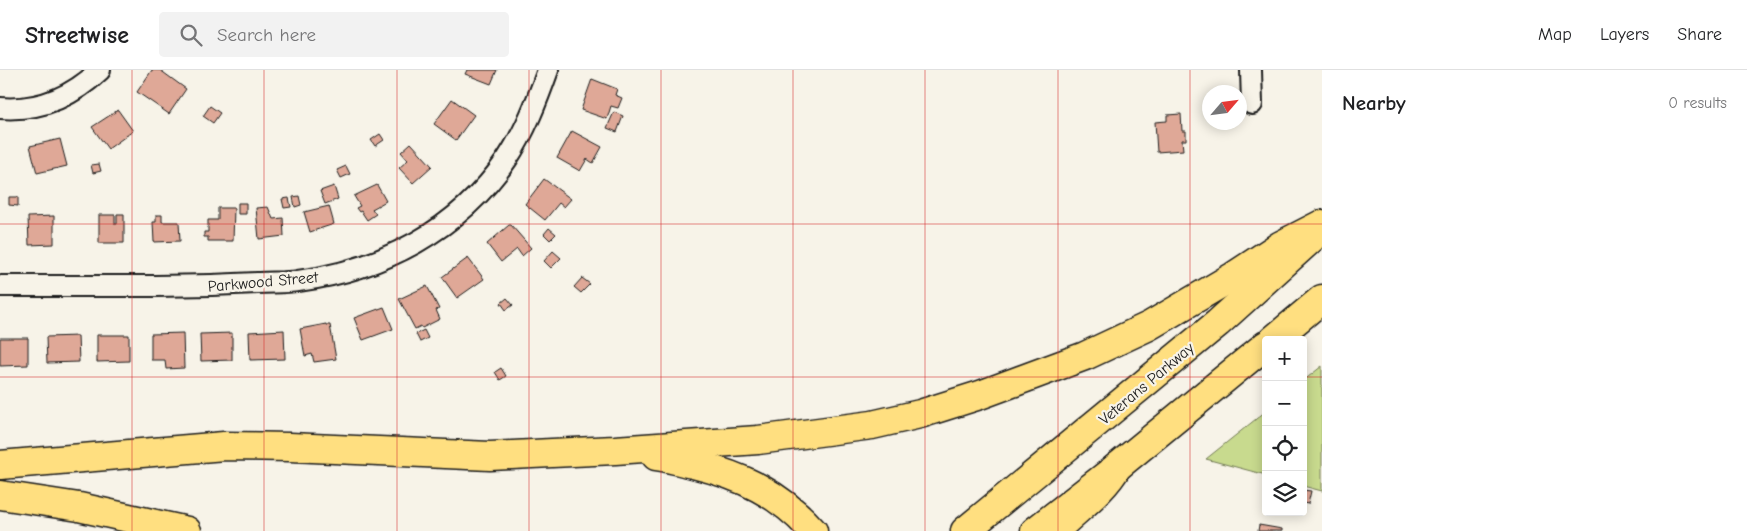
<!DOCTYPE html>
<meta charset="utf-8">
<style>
body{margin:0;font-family:"Comic Neue",sans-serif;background:#f2f2f2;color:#202124}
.controls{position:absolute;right:15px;bottom:15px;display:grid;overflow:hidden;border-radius:5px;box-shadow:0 2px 12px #0003}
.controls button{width:45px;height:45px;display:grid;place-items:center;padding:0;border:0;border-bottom:1px solid #e0e0e0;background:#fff;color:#202124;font:25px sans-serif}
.compass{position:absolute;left:1202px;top:15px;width:45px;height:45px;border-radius:50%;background:#fff;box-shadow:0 2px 12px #0003;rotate:62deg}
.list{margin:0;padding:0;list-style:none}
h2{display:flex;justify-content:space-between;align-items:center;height:65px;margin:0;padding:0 20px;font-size:21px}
h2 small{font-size:16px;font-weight:400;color:#757577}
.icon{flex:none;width:28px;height:28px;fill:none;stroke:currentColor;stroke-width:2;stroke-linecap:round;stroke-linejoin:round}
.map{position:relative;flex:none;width:1322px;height:461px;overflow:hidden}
header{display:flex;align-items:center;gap:30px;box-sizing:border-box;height:70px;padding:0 25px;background:#fff;border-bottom:1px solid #e0e0e0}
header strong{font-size:24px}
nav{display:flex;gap:28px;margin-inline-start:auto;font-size:18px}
.search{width:350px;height:45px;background:#f2f2f2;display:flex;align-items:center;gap:12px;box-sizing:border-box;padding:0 18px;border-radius:5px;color:#757577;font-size:19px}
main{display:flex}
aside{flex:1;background:#fff}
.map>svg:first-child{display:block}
.green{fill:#c8da8e;stroke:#727b55}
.building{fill:#dfa897;stroke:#1c1c1c}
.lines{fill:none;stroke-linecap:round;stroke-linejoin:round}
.street-casing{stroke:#1c1c1c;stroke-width:24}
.primary-casing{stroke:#1c1c1c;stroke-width:31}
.highway-casing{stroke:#1c1c1c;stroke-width:31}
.street{stroke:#f7f3e8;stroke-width:20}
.primary{stroke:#ffdf80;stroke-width:28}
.highway{stroke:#ffdf80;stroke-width:28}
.grid{fill:none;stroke:#d62828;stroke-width:1;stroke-opacity:0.55}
.labels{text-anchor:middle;stroke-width:4.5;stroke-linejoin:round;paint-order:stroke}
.street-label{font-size:16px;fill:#1c1c1c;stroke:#f7f3e8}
</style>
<header>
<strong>Streetwise</strong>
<div class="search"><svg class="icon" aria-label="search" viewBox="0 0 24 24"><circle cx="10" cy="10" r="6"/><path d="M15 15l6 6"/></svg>Search here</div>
<nav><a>Map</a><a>Layers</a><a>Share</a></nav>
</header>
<main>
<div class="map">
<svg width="1322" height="461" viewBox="0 0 1322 461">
<rect width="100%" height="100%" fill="#f7f3e8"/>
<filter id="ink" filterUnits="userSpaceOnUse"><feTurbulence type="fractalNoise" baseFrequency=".02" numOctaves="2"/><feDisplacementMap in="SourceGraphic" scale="10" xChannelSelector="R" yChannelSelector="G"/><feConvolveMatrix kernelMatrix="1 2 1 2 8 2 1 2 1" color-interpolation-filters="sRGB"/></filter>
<g filter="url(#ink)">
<path class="green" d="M1322,296V421L1303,416V311Z
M1266,341V405L1206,389Z"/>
<path class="building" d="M152,0H160L186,19L169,44L137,22Z
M467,0H497L491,14L465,4Z
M592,9L617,19L615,25L622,28L618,38L611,36L607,49L581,40Z
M452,29L474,45L456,70L434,54Z
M210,36L220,43L213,53L203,46Z
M118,40L133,61L108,79L92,57Z
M614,42L623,46L617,62L607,58Z
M1181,44L1182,61H1186V70H1182L1183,80L1157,82L1155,52L1167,51V45Z
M572,61L602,77L593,93L587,89L580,101L557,88Z
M380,64L384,70L375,76L371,70Z
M60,69L67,96L37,103L30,76Z
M411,73L432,96L413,113L399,98L408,90L401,82Z
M99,94L101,101L93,103L91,95Z
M346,96L350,104L341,108L337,100Z
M544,109L571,129L564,137L559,133L545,150L525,134Z
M377,115L386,131L372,139L376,144L367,150L361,141L359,142L356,138L360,136L354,126Z
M334,116L338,129L325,134L320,121Z
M299,126L301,135L295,137L293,127Z
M9,127H18V136L9,135Z
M289,128L291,137L284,138L282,129Z
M238,133H246V144H238Z
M329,136L334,154L310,162L304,142Z
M268,137L273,149L283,148L284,166L259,169L256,138Z
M218,138H234L233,171H208V167H204V162H208V150H218Z
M117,144H124V173H99V145H115V154H117Z
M156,145H162V152H179L180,171L154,172L153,152H156Z
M54,146V174L29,175L28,147Z
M509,155H511L531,178L522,186L517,179L501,192L487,174Z
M549,158L556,164L550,170L544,164Z
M553,181L561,188L551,198L544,191Z
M468,188L484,209L457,228L442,207Z
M582,208L590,214L581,223L574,217Z
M427,216L439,239L436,240L440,249L422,258L421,256L415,259L399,229Z
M507,228L513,235L506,240L501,233Z
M384,237L393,259L363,270L354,248Z
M326,254V255H330L336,289L314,292L312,284L305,286L300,259Z
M284,260L285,289L250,290L249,262Z
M424,260L428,268L420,272L416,264Z
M183,263L184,298L166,299L165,290H151V264Z
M232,263V290L201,291L200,264Z
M97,265H129V291L97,292Z
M78,266L79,292L47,293L46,267Z
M0,268H28V295L0,296Z
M501,298L506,306L500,310L495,302Z
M1303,420L1311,421L1308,434L1303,433Z
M1259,455L1282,459V461H1258Z"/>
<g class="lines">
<defs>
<path id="street" d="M1251,0L1252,34
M0,38C39,41 72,27 100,0
M0,216C52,216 103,216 155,216C189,216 223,215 257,213C271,212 285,213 298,211C382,200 459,160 507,89C525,62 537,31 548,0"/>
<path id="primary" d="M1273,270L1322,229
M965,461L1218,253L1322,159
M1035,461L1117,397L1266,275"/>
<path id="highway" d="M656,386C668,387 681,392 693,394C742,406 779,423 813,461
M0,395L224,376L290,377L490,386L552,383L615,380L758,370L872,355L920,344L980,325L1085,286L1149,256L1234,206L1281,175L1322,154
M0,425L79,437L187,461
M1055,461C1075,440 1103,422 1117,397"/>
</defs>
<use href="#street" class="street-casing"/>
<use href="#primary" class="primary-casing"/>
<use href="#highway" class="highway-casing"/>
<use href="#street" class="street"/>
<use href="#primary" class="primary"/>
<use href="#highway" class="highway"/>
</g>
</g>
<path class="grid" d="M132,0V461M264,0V461M397,0V461M529,0V461M661,0V461M793,0V461M925,0V461M1058,0V461M1190,0V461M0,154H1322M0,307H1266M1303,307H1322"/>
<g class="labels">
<g class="street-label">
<text transform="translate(263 211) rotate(-5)" y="6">Parkwood Street</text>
<text transform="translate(1146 313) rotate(-40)" y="6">Veterans Parkway</text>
</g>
</g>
</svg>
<div class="controls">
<button>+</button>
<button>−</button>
<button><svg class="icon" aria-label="locate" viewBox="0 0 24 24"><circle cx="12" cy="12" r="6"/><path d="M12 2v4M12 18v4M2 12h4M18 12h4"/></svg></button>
<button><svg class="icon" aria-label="layers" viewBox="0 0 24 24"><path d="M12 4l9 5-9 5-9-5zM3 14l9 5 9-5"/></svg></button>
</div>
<svg class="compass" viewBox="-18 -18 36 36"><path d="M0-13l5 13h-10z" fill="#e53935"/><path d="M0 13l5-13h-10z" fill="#757577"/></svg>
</div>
<aside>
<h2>Nearby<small>0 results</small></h2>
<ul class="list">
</ul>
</aside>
</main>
